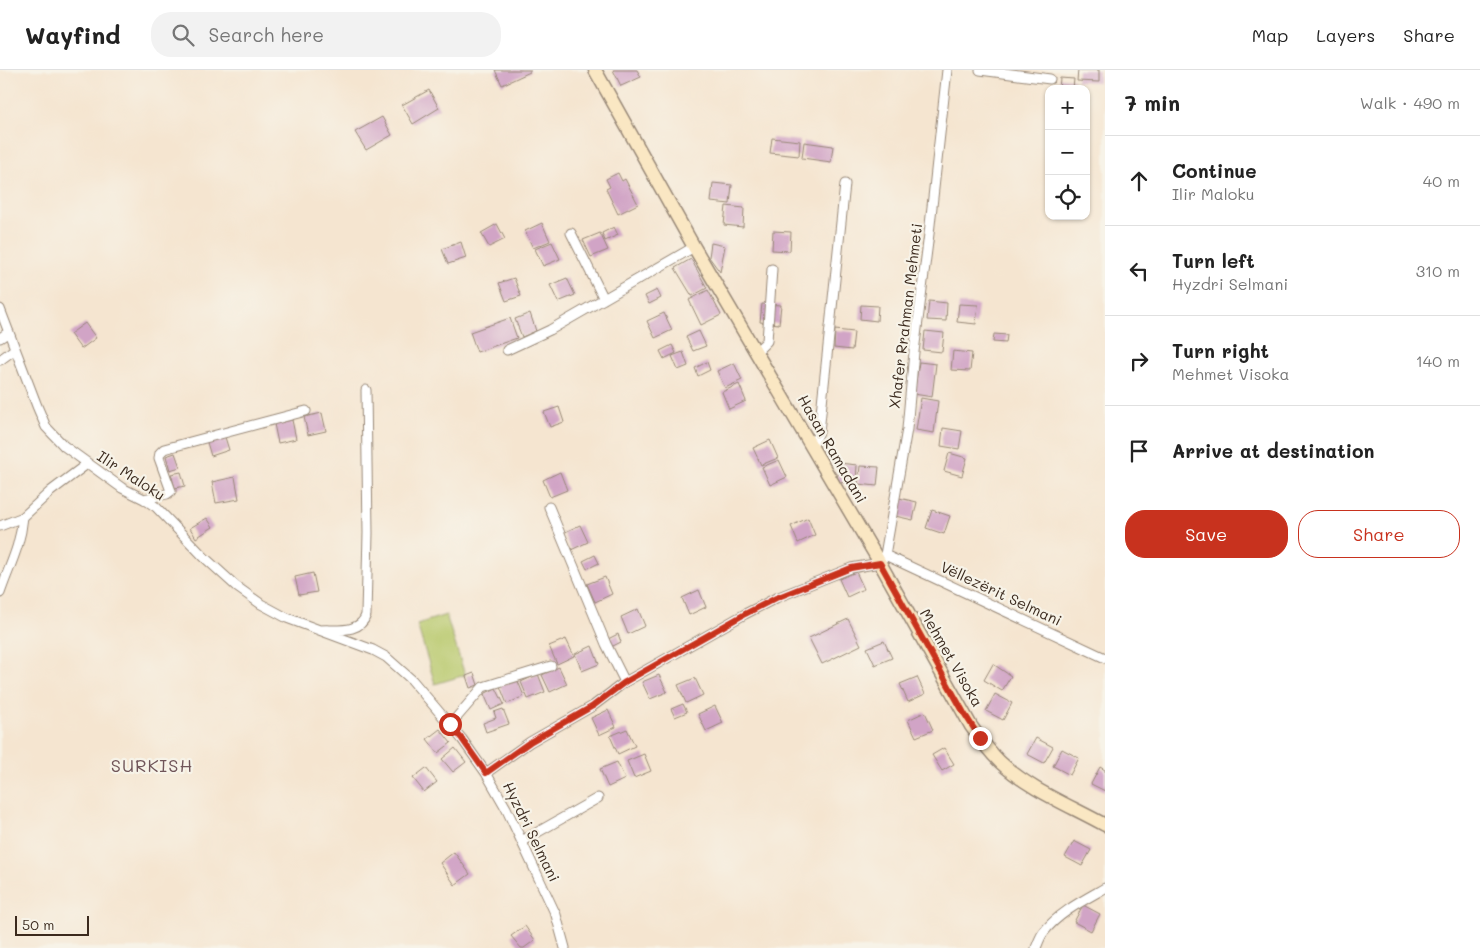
<!DOCTYPE html>
<meta charset="utf-8">
<style>
body{margin:0;font-family:Mali,sans-serif;background:#f2f2f2;color:#222}
.controls{position:absolute;right:15px;top:15px;display:grid;overflow:hidden;border-radius:10px;box-shadow:0 1px 4px #0004}
.controls button{width:45px;height:45px;display:grid;place-items:center;padding:0;border:0;border-bottom:1px solid #e0e0e0;background:#fff;color:#222;font:25px sans-serif}
.scale{position:absolute;left:15px;bottom:12px;width:74px;box-sizing:border-box;padding-left:5px;border:2px solid #3b2a1e;border-top:0;font-size:14px;line-height:18px;white-space:nowrap;color:#3b2a1e;-webkit-text-stroke:4px #f7f3e8;paint-order:stroke}
.stop{position:absolute;width:15px;height:15px;margin:-11px;border:4px solid #c8321e;border-radius:50%;background:#fff}
.stop.end{background:#c8321e;border-color:#fff;box-shadow:0 1px 5px #0008}
.list{margin:0;padding:0;list-style:none}
h2{display:flex;justify-content:space-between;align-items:center;height:65px;margin:0;padding:0 20px;font-size:21px}
h2 small{font-size:16px;font-weight:400;color:#767676}
.list li{display:grid;grid-template-columns:32px 1fr auto;gap:15px;align-items:center;box-sizing:border-box;height:90px;padding:0 20px;border-top:1px solid #e0e0e0}
.list b{display:block;font-size:19px;white-space:nowrap}
.list p{margin:0;font-size:16px;white-space:nowrap;color:#767676}
.list em{font-size:16px;font-style:normal;color:#767676}
.actions{display:flex;gap:10px;padding:15px 20px}
.actions a{flex:1;padding:11px 0;border:1px solid #c8321e;border-radius:20px;text-align:center;font-size:18px;color:#c8321e}
.actions .main{background:#c8321e;color:#fff}
.icon{flex:none;width:28px;height:28px;fill:none;stroke:currentColor;stroke-width:2;stroke-linecap:round;stroke-linejoin:round}
.map{position:relative;flex:none;width:1105px;height:878px;overflow:hidden}
header{display:flex;align-items:center;gap:30px;box-sizing:border-box;height:70px;padding:0 25px;background:#fff;border-bottom:1px solid #e0e0e0}
header strong{font-size:24px}
nav{display:flex;gap:28px;margin-inline-start:auto;font-size:18px}
.search{width:350px;height:45px;background:#f2f2f2;display:flex;align-items:center;gap:12px;box-sizing:border-box;padding:0 18px;border-radius:20px;color:#767676;font-size:19px}
main{display:flex}
aside{flex:1;background:#fff}
.map>svg:first-child{display:block}
.green{fill:#b7c86a;stroke:#797944}
.building{fill:#d1a4c6}
.lines{fill:none;stroke-linecap:round;stroke-linejoin:round}
.minor-casing{stroke:#988877;stroke-width:11}
.secondary-casing{stroke:#988877;stroke-width:15}
.minor{stroke:#fff;stroke-width:9}
.secondary{stroke:#fae7c3;stroke-width:12}
.route{stroke:#c8321e;stroke-width:6}
.labels{text-anchor:middle;stroke-width:4.5;stroke-linejoin:round;paint-order:stroke}
.street-label{font-size:15px;fill:#3b2a1e;stroke:#f7f3e8}
.quarter-label{font-size:18px;letter-spacing:1px;fill:#705559;stroke:#f7f3e8}
</style>
<header>
<strong>Wayfind</strong>
<div class="search"><svg class="icon" aria-label="search" viewBox="0 0 24 24"><circle cx="10" cy="10" r="6"/><path d="M15 15l6 6"/></svg>Search here</div>
<nav><a>Map</a><a>Layers</a><a>Share</a></nav>
</header>
<main>
<div class="map">
<svg width="1105" height="878" viewBox="0 0 1105 878">
<rect width="100%" height="100%" fill="#f7f3e8"/>
<filter id="ink" filterUnits="userSpaceOnUse"><feTurbulence type="fractalNoise" baseFrequency=".02" numOctaves="2"/><feDisplacementMap in="SourceGraphic" scale="10" xChannelSelector="R" yChannelSelector="G"/><feConvolveMatrix kernelMatrix="1 2 1 2 8 2 1 2 1" color-interpolation-filters="sRGB"/></filter>
<filter id="wash" filterUnits="userSpaceOnUse"><feTurbulence type="fractalNoise" baseFrequency=".0096" numOctaves="4" result="noise"/><feDisplacementMap in="SourceGraphic" scale="20" xChannelSelector="R" yChannelSelector="G"/><feGaussianBlur stdDeviation="1.12" result="paint"/><feColorMatrix in="noise" values="0 0 0 0 0 0 0 0 0 0 0 0 0 0 0 0 0 1.4 0 .05"/><feComposite in="paint" operator="in"/></filter>
<g filter="url(#wash)">
<rect width="100%" height="100%" fill="#f5e5d0"/>
<path class="green" d="M446,545L465,605L435,614L417,554Z"/>
<g id="blocks">
<path class="building" d="M495,0H530V2L502,15Z
M613,0H637L641,7L621,16Z
M1078,0H1099V12L1077,11Z
M1060,8L1074,9L1073,19H1059Z
M429,20L439,38L413,54L402,35Z
M382,47L392,65L366,80L355,62Z
M772,68L800,71L799,86L770,83Z
M804,72L833,76L831,92L802,88Z
M618,103L622,111L625,109L638,134L618,144L606,119L610,117L606,109Z
M713,113L732,115L730,134L711,132Z
M726,136L744,138L743,157L724,155Z
M542,153L550,171L533,178L525,161Z
M497,154L505,169L489,177L481,163Z
M614,157L618,165L605,171L602,163Z
M773,161L791,162L790,181L772,180Z
M600,163L608,180L591,187L583,170Z
M461,172L466,188L448,194L442,179Z
M552,172L560,189L543,196L535,179Z
M711,173L725,176L720,202L709,187Z
M691,189L707,218L692,226L675,198Z
M514,208L521,226L506,231L499,213Z
M567,208L575,225L558,232L550,215Z
M657,220L661,228L649,234L645,226Z
M708,220L721,245L701,255L689,230Z
M929,231L947,233L946,251L927,250Z
M762,234L781,235L779,254L760,252Z
M959,234L978,235L976,254L957,252Z
M861,235L878,236L877,251L860,249Z
M530,243L536,261L522,267L515,249Z
M664,243L672,260L655,268L647,251Z
M510,248L517,268L477,282L470,262Z
M85,253L96,268L81,279L70,264Z
M835,260L854,262L852,280L834,278Z
M699,261L706,276L693,281L686,267Z
M925,261L944,263L942,282L923,280Z
M994,264L1007,265L1006,273L993,272Z
M672,275L676,283L664,289L660,281Z
M953,281L972,283L970,301L951,300Z
M683,282L688,296L678,300L672,286Z
M707,292L710,300L698,306L695,298Z
M919,292L936,294L932,327L914,324Z
M734,293L742,310L725,318L717,301Z
M739,314L746,331L729,339L722,322Z
M921,328L938,331L934,363L916,360Z
M559,337L564,352L550,357L544,342Z
M322,343L326,361L308,365L304,347Z
M292,350L296,369L278,373L274,354Z
M943,358L962,361L959,379L941,376Z
M224,364L229,380L211,386L206,369Z
M770,370L778,388L761,395L753,378Z
M175,383L180,397L170,400L166,386Z
M949,383L967,388L962,406L944,401Z
M779,390L787,407L770,415L762,397Z
M839,393L857,395L856,413L837,412Z
M860,396L879,397L877,416L858,414Z
M181,402L185,416L175,418L171,404Z
M560,402L567,420L550,427L543,410Z
M235,407L239,429L216,433L212,412Z
M899,428L917,432L913,450L895,446Z
M932,440L950,446L944,464L926,458Z
M207,448L213,457L196,468L190,458Z
M808,448L815,465L798,473L791,456Z
M580,455L588,472L571,480L563,463Z
M595,485L599,493L587,499L583,491Z
M856,502L864,519L847,527L839,509Z
M313,503L317,522L299,525L295,507Z
M605,507L612,524L595,532L587,514Z
M699,520L706,537L689,545L682,528Z
M638,539L645,556L628,564L621,547Z
M848,549L861,575L822,594L809,568Z
M618,564L621,572L609,578L606,570Z
M566,569L574,586L557,594L549,576Z
M884,571L892,588L875,595L867,578Z
M592,576L599,594L582,601L575,584Z
M993,594L1011,606L1002,621L984,610Z
M559,597L567,614L550,622L542,605Z
M474,603L478,615L470,618L466,606Z
M538,604L545,622L528,629L521,612Z
M659,605L667,622L650,629L642,612Z
M917,607L925,624L908,632L900,614Z
M695,608L703,625L686,633L678,615Z
M517,609L524,626L507,634L500,616Z
M496,618L504,634L491,640L484,624Z
M995,624L1012,633L1003,650L986,641Z
M683,634L687,642L675,647L671,639Z
M715,636L723,653L706,661L698,644Z
M503,639L509,654L486,662L483,653L496,648L494,642Z
M608,640L616,657L599,665L591,648Z
M925,642L933,660L916,667L908,650Z
M440,659L451,673L438,683L427,669Z
M627,659L635,676L618,684L610,666Z
M1036,668L1053,677L1044,693L1027,684Z
M455,678L466,692L453,702L442,689Z
M944,678L954,694L942,701L932,685Z
M1062,679L1079,688L1070,705L1053,696Z
M644,684L651,701L634,708L627,691Z
M617,692L625,709L608,717L600,699Z
M1100,697L1105,700V721L1091,714Z
M426,698L437,712L424,722L413,708Z
M1074,771L1091,780L1082,796L1065,787Z
M454,782L470,804L455,815L440,793Z
M1083,835L1100,844L1091,861L1074,852Z
M525,856L535,870L524,878H521L511,866Z"/>
</g>
</g>
<g filter="url(#ink)">
<use href="#blocks" fill-opacity="0" stroke="#988877" stroke-width="1"/>
<g class="lines">
<defs>
<path id="minor" d="M980,0L1050,9
M571,163L604,229
M0,239L37,336L46,357L64,376L122,418L144,429L156,437L204,487L237,517L261,534L287,548L373,580L386,587L412,610L462,669L486,703L506,738L556,845L565,878
M0,268L9,262
M507,280L550,260L694,177
M756,282L767,271L772,199
M0,290L15,279
M812,377L819,362L845,114
M144,429L167,424L171,421L159,388L160,383L164,379L306,341
M549,437L606,574L625,612
M0,456L23,447
M885,485L1105,588
M0,523C10,494 20,478 23,447L51,421L87,394
M320,560C336,559 360,564 366,545L368,463L366,320
M450,655L483,617L551,596
M486,703L530,672L593,636L625,612L745,544L776,528L851,498L880,493L885,485L907,359L914,282L929,164L947,0
M522,771L598,728
M1036,878C1038,873 1040,867 1043,863C1058,843 1084,830 1105,818"/>
<path id="secondary" d="M595,0L694,177L880,493L971,656C980,669 989,681 1000,692C1030,720 1069,735 1105,755"/>
</defs>
<use href="#minor" class="minor-casing"/>
<use href="#secondary" class="secondary-casing"/>
<use href="#minor" class="minor"/>
<use href="#secondary" class="secondary"/>
</g>
</g>
<g class="lines" filter="url(#ink)">
<path class="route" d="M450,654L462,669L486,703L530,672L593,636L625,612L745,544L776,528L851,498L880,493L964,643L980,668"/>
</g>
<g class="labels">
<g class="street-label">
<text transform="translate(906 246) rotate(-83)" y="5">Xhafer Rrahman Mehmeti</text>
<text transform="translate(832 379) rotate(60)" y="5">Hasan Ramadani</text>
<text transform="translate(131 406) rotate(33)" y="5">Ilir Maloku</text>
<text transform="translate(1001 524) rotate(25)" y="5">Vëllezërit Selmani</text>
<text transform="translate(951 588) rotate(60)" y="5">Mehmet Visoka</text>
<text transform="translate(531 762) rotate(64)" y="5">Hyzdri Selmani</text>
</g>
<g class="quarter-label">
<text x="152" y="702">SURKISH</text>
</g>
</g>
</svg>
<div class="controls">
<button>+</button>
<button>−</button>
<button><svg class="icon" aria-label="locate" viewBox="0 0 24 24"><circle cx="12" cy="12" r="6"/><path d="M12 2v4M12 18v4M2 12h4M18 12h4"/></svg></button>
</div>
<div class="scale">50 m</div>
<div class="stop" style="left:450px;top:654px"></div>
<div class="stop end" style="left:980px;top:668px"></div>
</div>
<aside>
<h2>7 min<small>Walk · 490 m</small></h2>
<ul class="list">
<li><svg class="icon" aria-label="ahead" viewBox="0 0 24 24"><path d="M12 20V5M6 11l6-6 6 6"/></svg><div><b>Continue</b><p>Ilir Maloku</p></div><em>40 m</em></li>
<li><svg class="icon" aria-label="left" viewBox="0 0 24 24"><path d="M17 20v-9H6M10 6l-5 5 5 5"/></svg><div><b>Turn left</b><p>Hyzdri Selmani</p></div><em>310 m</em></li>
<li><svg class="icon" aria-label="right" viewBox="0 0 24 24"><path d="M7 20v-9h11M14 6l5 5-5 5"/></svg><div><b>Turn right</b><p>Mehmet Visoka</p></div><em>140 m</em></li>
<li><svg class="icon" aria-label="arrive" viewBox="0 0 24 24"><path d="M6 21V4h12l-3 4 3 4H6"/></svg><div><b>Arrive at destination</b></div></li>
</ul>
<div class="actions"><a class="main">Save</a><a>Share</a></div>
</aside>
</main>
